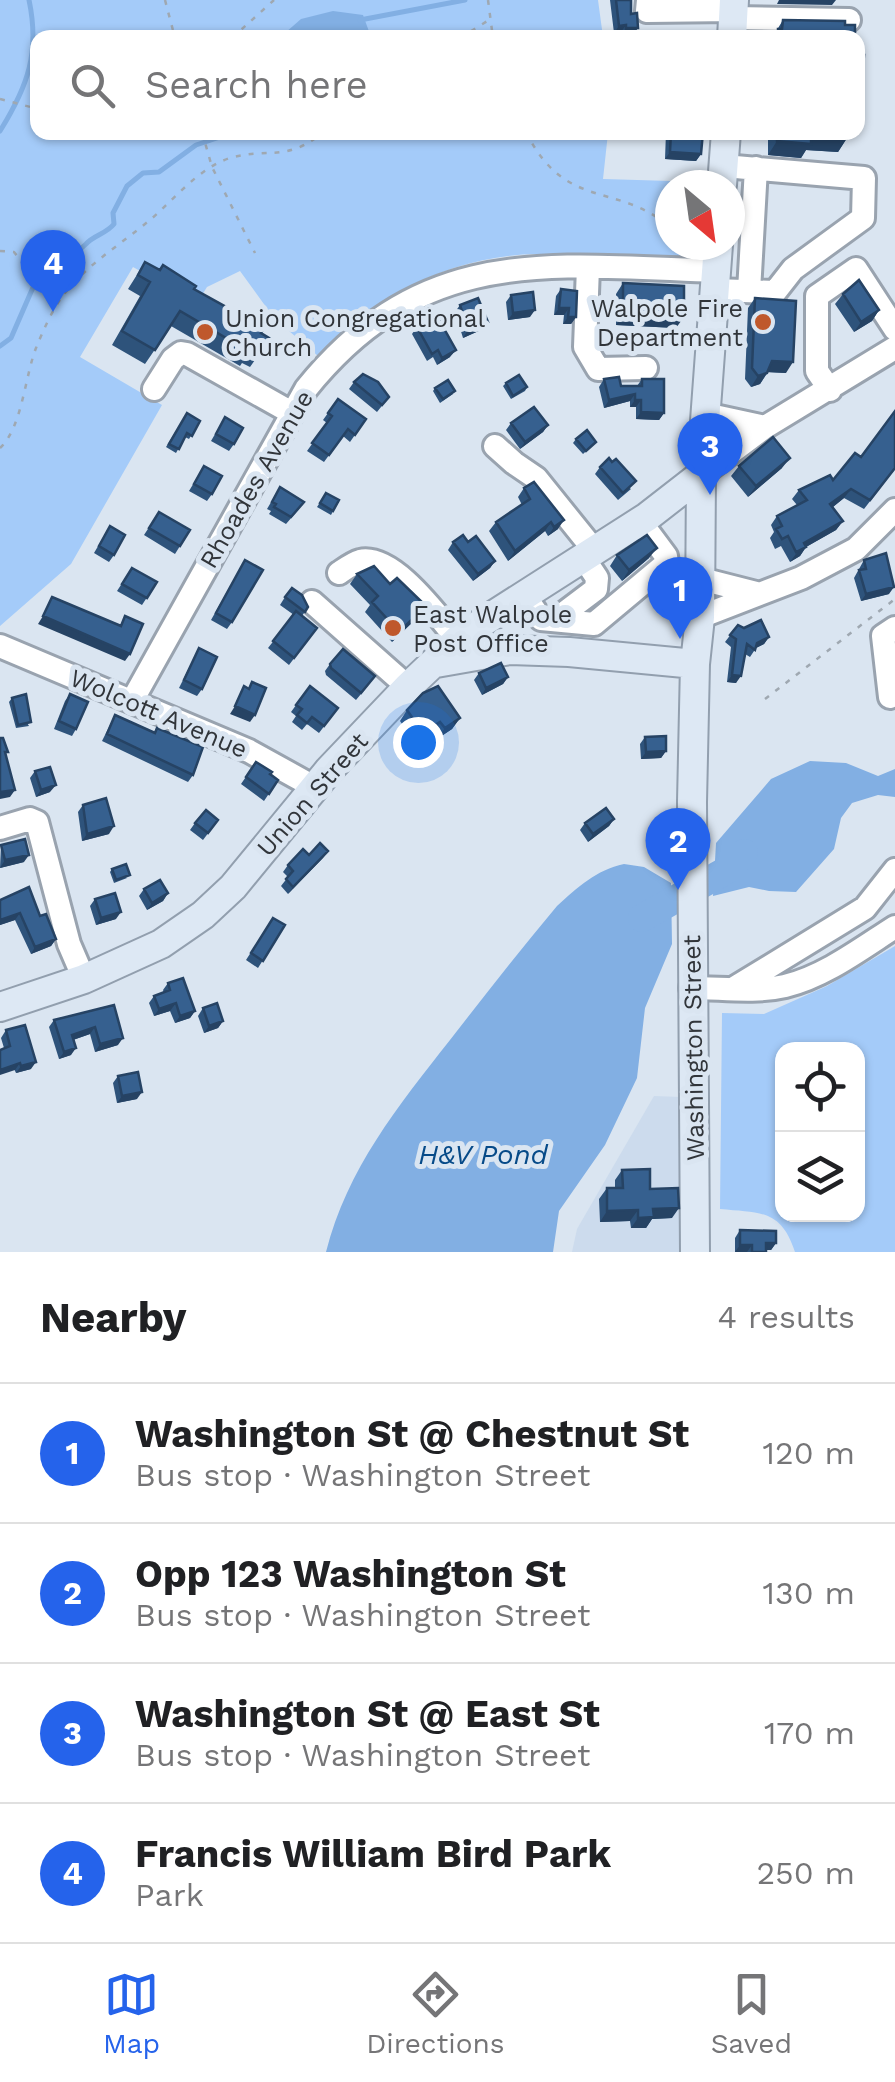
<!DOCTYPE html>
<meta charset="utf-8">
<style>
body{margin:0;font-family:"Work Sans",sans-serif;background:#f2f2f2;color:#202124}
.controls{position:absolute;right:30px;bottom:30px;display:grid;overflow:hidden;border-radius:20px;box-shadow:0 2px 8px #0004}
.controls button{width:90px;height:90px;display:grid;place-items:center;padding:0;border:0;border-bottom:2px solid #e0e0e0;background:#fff;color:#202124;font:50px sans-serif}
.compass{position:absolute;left:655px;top:170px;width:90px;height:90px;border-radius:50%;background:#fff;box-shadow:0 2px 8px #0004;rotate:151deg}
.you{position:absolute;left:418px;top:742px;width:35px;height:35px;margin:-25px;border:8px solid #fff;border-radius:50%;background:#1a73e8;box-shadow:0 0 0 15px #1a73e833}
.badge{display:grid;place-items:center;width:65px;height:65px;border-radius:50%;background:#2563eb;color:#fff;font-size:32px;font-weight:700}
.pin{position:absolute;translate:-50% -82px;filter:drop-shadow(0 2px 5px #0008)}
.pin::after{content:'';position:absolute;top:52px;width:35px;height:30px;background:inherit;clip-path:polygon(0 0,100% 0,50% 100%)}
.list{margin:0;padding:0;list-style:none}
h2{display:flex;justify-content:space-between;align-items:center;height:130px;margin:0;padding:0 40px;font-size:42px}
h2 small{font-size:32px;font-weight:400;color:#757577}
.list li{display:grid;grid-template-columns:65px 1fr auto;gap:30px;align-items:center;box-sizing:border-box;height:140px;padding:0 40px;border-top:2px solid #e0e0e0}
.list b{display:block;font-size:38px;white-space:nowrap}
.list p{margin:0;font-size:32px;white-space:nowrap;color:#757577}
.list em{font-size:32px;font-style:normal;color:#757577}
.icon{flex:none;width:55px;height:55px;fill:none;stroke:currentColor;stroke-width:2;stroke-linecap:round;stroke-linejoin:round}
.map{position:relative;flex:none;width:895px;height:1252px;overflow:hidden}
.search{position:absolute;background:#fff;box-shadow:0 2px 8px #0004;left:30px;right:30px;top:30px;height:110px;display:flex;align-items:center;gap:25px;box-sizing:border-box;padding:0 35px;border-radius:20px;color:#757577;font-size:38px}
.sheet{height:690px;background:#fff}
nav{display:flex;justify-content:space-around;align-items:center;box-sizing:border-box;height:140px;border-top:2px solid #e0e0e0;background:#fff;font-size:28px;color:#757577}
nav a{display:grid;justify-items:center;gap:5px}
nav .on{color:#2563eb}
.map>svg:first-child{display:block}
.built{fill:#ccdbed}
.green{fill:#a4cbf9;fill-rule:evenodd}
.water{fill:#82afe3}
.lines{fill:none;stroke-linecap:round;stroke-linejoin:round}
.stream{stroke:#82afe3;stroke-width:5}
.river{stroke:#82afe3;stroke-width:28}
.minor-casing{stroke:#99a3af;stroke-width:28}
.major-casing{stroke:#929fae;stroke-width:32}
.path{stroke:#9fa8b1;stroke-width:2.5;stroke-dasharray:5 8;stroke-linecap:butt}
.minor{stroke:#fff;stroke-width:22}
.major{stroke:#dde8f4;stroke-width:28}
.wall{fill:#2e537b}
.shaded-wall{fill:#264364}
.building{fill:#36608f;stroke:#264364;stroke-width:2.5}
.poi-dot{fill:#bf582c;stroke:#dae5f1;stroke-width:4}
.labels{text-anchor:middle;stroke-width:10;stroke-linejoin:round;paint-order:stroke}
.poi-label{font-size:25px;fill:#31353a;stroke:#dae5f1;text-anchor:start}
.street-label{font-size:25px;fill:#31353a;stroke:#dae5f1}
.water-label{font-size:28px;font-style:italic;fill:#064a88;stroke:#dae5f1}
</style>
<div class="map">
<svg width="895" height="1252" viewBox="0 0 895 1252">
<rect width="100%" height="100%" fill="#dae5f1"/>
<path class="built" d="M654,1096L680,1097L684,1252H572L577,1229Z"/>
<path class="green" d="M0,0H598L603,37L38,38V132L608,133L603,179L705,182V185H670V245H699L685,257C636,260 586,253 537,254C453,255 375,295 318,356L274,318L240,271L207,287L197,303L133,267L80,357L162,405L71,564L0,626Z
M895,946V1252H795C781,1209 760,1213 720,1209L722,1013L764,1014L827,986ZM782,1050H858V1214H782Z"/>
<path class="water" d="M333,11L363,15L371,37H269L285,33L301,19Z
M810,761L846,763L878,776L895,769V797L878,795L852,803L841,818L834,849L796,892L769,891L749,887L713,896L716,843L771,779Z
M624,864L644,867L671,883L672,944L645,1008L637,1078L605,1145L559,1211L553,1252H326C347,1169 398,1106 450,1040C485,995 520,950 557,906C578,887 596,870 624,864Z"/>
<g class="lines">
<path class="stream" d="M360,20L465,0
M0,131C28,86 40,52 29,0
M0,346L11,338L41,269C62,264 71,258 86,244C94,235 106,234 114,224L113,213L127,186L143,173L159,172L196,145L235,132"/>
<path class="river" d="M642,918L727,870L744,853"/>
<defs>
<path id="minor" d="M648,0L647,11L733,10
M733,18L849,20
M588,267L585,347L598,369L646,368
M715,290L775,292L793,269L863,218L864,178L724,166
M749,291L756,168
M154,389L173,359L181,353L187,354L292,413
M830,390L817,371V296L856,269L895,329
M705,414L765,427
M495,446L514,463L536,478L594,550
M701,475L765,427L895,348
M339,573C345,569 353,563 360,561C393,553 439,618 458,640
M701,579L756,593
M524,595L541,619L594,624L667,563L666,556L640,521
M312,602L408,687
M700,617L801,578L856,549L895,510
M555,620L596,589L597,578L583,557
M0,646L249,751L314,787
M890,697L883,636L895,628
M132,701L306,389C423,244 549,265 716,271
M0,828L30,819L37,822L69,944L84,979
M736,987L865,908L895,870
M691,988C722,988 755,993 785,986C824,977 862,948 895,927"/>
<path id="major" d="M732,38L734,0
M722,185L726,132
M436,663L510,650L569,652L695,664
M0,1007L84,979L161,944L203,915L233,887L329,770L408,687L464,634L647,517L701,475
M695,1252L692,802L695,664L700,617L701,475L718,245"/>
</defs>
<use href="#minor" class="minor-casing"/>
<use href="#major" class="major-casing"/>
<path class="path" d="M165,0L175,38
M488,0L493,38
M232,38L274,0
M460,38L489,20
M0,99L38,109
M202,132L212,167L255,253
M526,132C566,212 616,181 670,227
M0,251L14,252L42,287L60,295
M0,448C22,428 25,376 36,348C43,331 53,308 64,294C88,264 117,247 145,224C172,203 196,169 230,158C267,147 287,163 323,132
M765,699L895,599"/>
<use href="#minor" class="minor"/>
<use href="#major" class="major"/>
</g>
<path class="wall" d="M610,0H631L633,35L621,36V32L614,33Z
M783,20L845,25L855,38H772Z
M666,132H703L701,154L696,161L665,159Z
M768,132H848L847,138L838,152L806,150L801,158L768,155Z
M145,262L194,289L261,333L260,353L250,367L242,363L240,366L171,326L145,364L112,345L140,296L128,289Z
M623,283L676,328L616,325V294Z
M561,289L576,317L571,324H563L564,315H554L556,296Z
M843,294L879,310L872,321L854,332L835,304Z
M511,295L530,317L508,320L506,302Z
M755,298L786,373L768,372L760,384L751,387L745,379L748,308Z
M460,305L488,322L483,329L463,338L455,312Z
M417,327L450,357L437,365L433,357L427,361L412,334Z
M604,379L621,386H637L642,379L664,413L659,420L636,419V407H630V401L604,408L599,387Z
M354,382L389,397L377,412L349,389Z
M506,383L527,387L525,391L511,399L503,386Z
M435,388L453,394L440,403L433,391Z
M338,399L366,419L350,442L343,436L324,462L307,451L327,423L323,420Z
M187,413L200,421L189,439L185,437L176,453L166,447Z
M225,417L234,444L229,451L211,441Z
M511,423L548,425L543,432L520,449L506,430Z
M576,439L596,442L583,454L573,443Z
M861,457L895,469L864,509L844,498L833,507L843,521L836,530L806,547L800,556L790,562L781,546L775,549L770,538L774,532L771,525L777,516L797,505L792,499L799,490L833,480Z
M204,466L212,494L207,501L189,491Z
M739,466L782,468L748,497L731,476Z
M600,467L631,489L618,500L595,474Z
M280,487L299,509L286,524L269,514L271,511L267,509Z
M524,488L558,529L548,536L545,531L508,561L489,531L496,522L522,505L518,497Z
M326,493L339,500L331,515L317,507Z
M159,512L190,530L175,554L144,535Z
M110,526L114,555L109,562L94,553Z
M453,542H468L495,561L490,568L473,581L448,550Z
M617,555L649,558L622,581L610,566Z
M245,560L232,622L227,629L211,620Z
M864,560L889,594L861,601L854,578Z
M132,568L157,582L142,605L117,591Z
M357,574L419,616L392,642L365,612L370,605L350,584Z
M285,597L308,607L302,616L317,628L289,665L268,648L294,615L280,605Z
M738,625L769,637L764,644L756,648L750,657L745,654L736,683L727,682L731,647L725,642Z
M199,648L202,689L197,696L179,688Z
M330,664L370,683L356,700L326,675L325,671Z
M479,673L508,677L503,684L482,695L474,680Z
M310,686L338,708L319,733L307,724L302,730L292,722L296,716L291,712Z
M70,694L76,729L72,736L54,729L65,701Z
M12,698L29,726L16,728L9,702Z
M407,710L460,718L452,729L437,739L433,732L416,744L400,721Z
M115,715L154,732L157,728L193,775L188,782L102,741Z
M645,737L666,751L661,758L641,759L640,744Z
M256,762L278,780L264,801L241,784Z
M35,771L50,792L36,797L30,778Z
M83,805L109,834L82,841L78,812Z
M614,819L609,826L588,842L580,830L585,823Z
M218,820L203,840L190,830L195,823Z
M1,845L24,862L0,868Z
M328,851L288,894L281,886L288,877L283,872L288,865L309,855Z
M112,869L127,878L114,883L110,872Z
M144,889L168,893L163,901L147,910L139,896Z
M95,899L116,919L96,925L90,906Z
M0,900L40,916L56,939L51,946L31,954L15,920L0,925Z
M273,918L285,925L258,968L246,960Z
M168,983L195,1011L190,1018L175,1023L170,1011L154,1016L149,1003L154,996L164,993L163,990Z
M114,1005L118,1045L95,1052L90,1034L73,1040L71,1055L59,1059L49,1027L54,1020Z
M203,1008L223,1021L218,1028L204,1033L198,1016Z
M6,1030L31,1069L16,1073L4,1048L1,1038Z
M118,1076L137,1099L117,1103L113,1083Z
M622,1170L650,1189L672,1218L652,1219L646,1228H631L630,1221L600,1222L599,1199L607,1188H615V1180Z
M740,1230L776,1243L771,1250H766V1252H735V1238Z"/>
<path class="shaded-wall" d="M779,0H836L832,5L777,4Z
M626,25L621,32L614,33L619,26Z
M626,28H638L633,35L621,36Z
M811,136L847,138L838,152L806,150L801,158L768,155L777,141Z
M670,152L701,154L696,161L665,159Z
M559,308H569L564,315H554Z
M535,310L530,317L508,320L513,313Z
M879,310L872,321L854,332L861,322Z
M623,315L684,317L676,328L616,325Z
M568,317H576L571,324H563Z
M488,322L483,329L463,338L468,330Z
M456,350L450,357L437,365L442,358Z
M772,361L793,362L786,373L765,372Z
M767,373L760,384L751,387L758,376Z
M635,394L630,401L604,408L609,400Z
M635,400H641L636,407H630Z
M641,412L664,413L659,420L636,419Z
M548,425L543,432L520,449L525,442Z
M790,458L782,468L748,497L756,486Z
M851,489L844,498L824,514L830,504Z
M564,520L558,529L548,536L554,527Z
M843,521L836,530L806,547L800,556L790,562L804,543Z
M551,522L545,531L508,561L515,551Z
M657,548L649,558L622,581L629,570Z
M495,561L490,568L473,581L478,574Z
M894,587L889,594L861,601L866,594Z
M426,606L419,616L392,642L399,632Z
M43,616L130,654L125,661L38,624Z
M769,637L764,644L752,650L757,643Z
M732,675L741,676L736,683L727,682Z
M508,677L503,684L482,695L486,688Z
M235,706L255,715L250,722L230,714Z
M460,718L452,729L437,739L445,728Z
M440,722L433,732L416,744L423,733Z
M666,751L661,758L641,759L646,752Z
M56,785L50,792L36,797L41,790Z
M15,790L10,797L0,799V792Z
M614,819L609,826L588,842L593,834Z
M114,826L109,834L82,841L87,834Z
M328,851L323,858L288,894L293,887Z
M29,855L24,862L0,868L5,860Z
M168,893L163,901L147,910L152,903Z
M121,912L116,919L96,925L101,918Z
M20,913L15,920L0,925V920Z
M56,939L51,946L31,954L35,947Z
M176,1003L170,1011L154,1016L159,1009Z
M195,1011L190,1018L175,1023L180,1016Z
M223,1021L218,1028L204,1033L209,1026Z
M95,1027L90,1034L67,1042L72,1035Z
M123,1038L118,1045L95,1052L100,1044Z
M76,1048L71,1055L59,1059L64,1052Z
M36,1062L31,1069L16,1073L21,1066Z
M20,1063L15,1070L0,1075V1070Z
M142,1092L137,1099L117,1103L122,1096Z
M679,1208L672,1218L652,1219L646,1228H631L638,1218L653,1209Z
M638,1210L630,1221L600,1222L607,1211Z
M766,1243H776L771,1250H761Z
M740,1245H752L747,1252H735Z"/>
<path class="building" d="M616,0H631V14L637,13L638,28H626V25L619,26Z
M783,20L845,21V25H855V38H778V29H782Z
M858,55H864L861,98H858Z
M671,132H703L701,154L670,152Z
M777,132H848L847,138L811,136V144L777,141Z
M145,262L160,270L163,265L196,286L194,289L264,328L261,333L269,338L260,353L252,349L250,352L180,311L155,350L122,331L150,282L138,275Z
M859,280L879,310L861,322L843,294Z
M623,283L684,286V317L623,315Z
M561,289L577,291L576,317H568L569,308H559Z
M533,292L535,310L513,313L511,295Z
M478,298L488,322L468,330L460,305Z
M755,298L796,301L793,362L772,361L767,373L758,376L752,368Z
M437,316L456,350L442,358L438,350L432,354L417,327Z
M363,374L378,382L389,397L382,405L354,382Z
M519,375L527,387L513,396L506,383Z
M619,377L621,386H642V379H664V413L641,412V400H635V394L609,400L604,379Z
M448,380L455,391L443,399L435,388Z
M338,399L366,419L355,435L348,429L329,455L312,443L332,416L328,413Z
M534,407L548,425L525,442L511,423Z
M895,411V468L870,500L851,489L830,504L843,521L804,543L806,547L796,552L788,536L782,539L776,529L782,526L777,516L807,500L799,490L830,475L833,480L855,453L861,457Z
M187,413L200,421L192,436L187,433L179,449L169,444Z
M225,417L243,428L234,444L216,434Z
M587,430L596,442L586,451L576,439Z
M773,437L790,458L756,486L739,466Z
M609,458L612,462L616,459L636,481L623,493L600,467Z
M204,466L222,476L212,494L194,484Z
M534,482L564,520L554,527L551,522L515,551L496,522L530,499L524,488Z
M280,487L304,502L291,517L274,507L276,504L272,502Z
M326,493L339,500L333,511L320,503Z
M159,512L190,530L180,546L149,528Z
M110,526L125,535L114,555L99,546Z
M463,535L468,542L476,536L495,561L478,574L453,542Z
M647,535L657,548L629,570L617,555Z
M886,553L894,587L866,594L859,570L866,569L864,560Z
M245,560L263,570L232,622L216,613Z
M374,566L390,584L397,578L426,606L399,632L372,602L378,596L357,574Z
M132,568L157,582L147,598L122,584Z
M292,588L302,595L308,607L305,612L285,597Z
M52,597L121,626L125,616L143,624L130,654L43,616Z
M296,611L317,628L294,658L273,641Z
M761,620L769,637L757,643L755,650L747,644L741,676L732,675L736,639L730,635L738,625L744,628Z
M199,648L217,657L202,689L184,680Z
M343,649L375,676L361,693L331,668L330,664Z
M501,663L508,677L486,688L479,673Z
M252,682L266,688L255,715L235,706L244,686L249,689Z
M310,686L338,708L324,726L312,717L307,723L297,715L302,709L296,705Z
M438,686L460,718L445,728L440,722L423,733L407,710L423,693Z
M26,694L31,722L18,725L12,698Z
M70,694L88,702L76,729L59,721Z
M115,715L155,733L157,728L203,747L193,775L107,734Z
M666,736V751L646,752L645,737Z
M0,738H3L8,752H5L15,790L0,792Z
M256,762L272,772L270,774L278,780L269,794L246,777Z
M50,767L56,785L41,790L35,771Z
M106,798L114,826L87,834L83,805Z
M606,808L614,819L593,834L585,823Z
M206,810L218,820L208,833L195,823Z
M25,839L29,855L5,860L1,845Z
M320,843L328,851L293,887L286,879L293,871L288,865L303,849L309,855Z
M126,864L130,875L116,880L112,869Z
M160,880L168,893L152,903L144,889Z
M29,887L40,916L46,914L56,939L35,947L20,913L0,920V900Z
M115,893L121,912L101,918L95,899Z
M273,918L285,925L263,961L251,953Z
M183,978L195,1011L180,1016L176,1003L159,1009L154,996L170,990L168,983Z
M217,1003L223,1021L209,1026L203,1008Z
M114,1005L123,1038L100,1044L95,1027L72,1035L76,1048L64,1052L54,1020Z
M25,1025L36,1062L21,1066L20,1063L0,1070V1050L10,1046L6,1030Z
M138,1072L142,1092L122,1096L118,1076Z
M650,1169V1189L678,1188L679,1208L653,1209L654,1217L638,1218V1210L607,1211V1188H623L622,1170Z
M740,1230L776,1231V1243H766V1252H752V1245H740Z"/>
<g class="poi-dot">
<circle cx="763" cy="322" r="10"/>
<circle cx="205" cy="332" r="10"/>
<circle cx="393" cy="628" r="10"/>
</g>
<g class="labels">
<g class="poi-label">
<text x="743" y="317" text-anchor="end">Walpole Fire<tspan x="743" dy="29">Department</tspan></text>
<text x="225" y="327">Union Congregational<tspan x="225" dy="29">Church</tspan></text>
<text x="413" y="623">East Walpole<tspan x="413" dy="29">Post Office</tspan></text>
</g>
<g class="street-label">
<text transform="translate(256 479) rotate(-60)" y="9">Rhoades Avenue</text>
<text transform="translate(159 713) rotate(23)" y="9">Wolcott Avenue</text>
<text transform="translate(312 794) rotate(-49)" y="9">Union Street</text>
<text transform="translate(693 1048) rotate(-91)" y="9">Washington Street</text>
</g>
<g class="water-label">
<text x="483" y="1164">H&amp;V Pond</text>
</g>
</g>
</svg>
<div class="controls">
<button><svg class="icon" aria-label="locate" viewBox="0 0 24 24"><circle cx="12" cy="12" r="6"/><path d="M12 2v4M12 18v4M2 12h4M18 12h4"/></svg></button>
<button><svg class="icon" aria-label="layers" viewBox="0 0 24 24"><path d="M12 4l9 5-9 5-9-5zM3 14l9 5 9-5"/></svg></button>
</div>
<svg class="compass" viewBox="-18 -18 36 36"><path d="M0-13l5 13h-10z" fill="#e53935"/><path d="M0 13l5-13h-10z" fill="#757577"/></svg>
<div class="you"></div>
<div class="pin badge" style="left:680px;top:639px">1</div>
<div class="pin badge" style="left:678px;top:890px">2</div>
<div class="pin badge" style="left:710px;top:495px">3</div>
<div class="pin badge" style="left:53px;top:312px">4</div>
<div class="search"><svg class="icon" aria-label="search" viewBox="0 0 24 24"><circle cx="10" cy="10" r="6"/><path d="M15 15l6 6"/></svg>Search here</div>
</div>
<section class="sheet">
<h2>Nearby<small>4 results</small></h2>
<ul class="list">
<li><span class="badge">1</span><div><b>Washington St @ Chestnut St</b><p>Bus stop · Washington Street</p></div><em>120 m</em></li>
<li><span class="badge">2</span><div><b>Opp 123 Washington St</b><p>Bus stop · Washington Street</p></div><em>130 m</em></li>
<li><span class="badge">3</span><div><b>Washington St @ East St</b><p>Bus stop · Washington Street</p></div><em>170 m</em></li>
<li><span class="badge">4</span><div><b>Francis William Bird Park</b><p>Park</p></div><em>250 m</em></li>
</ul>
</section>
<nav>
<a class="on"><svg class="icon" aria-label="map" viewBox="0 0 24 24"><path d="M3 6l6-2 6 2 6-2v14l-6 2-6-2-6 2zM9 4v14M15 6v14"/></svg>Map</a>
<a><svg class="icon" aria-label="directions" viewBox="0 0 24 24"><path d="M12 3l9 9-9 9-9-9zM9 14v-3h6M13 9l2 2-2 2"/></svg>Directions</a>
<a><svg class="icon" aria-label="saved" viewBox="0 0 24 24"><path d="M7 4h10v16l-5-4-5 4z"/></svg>Saved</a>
</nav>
